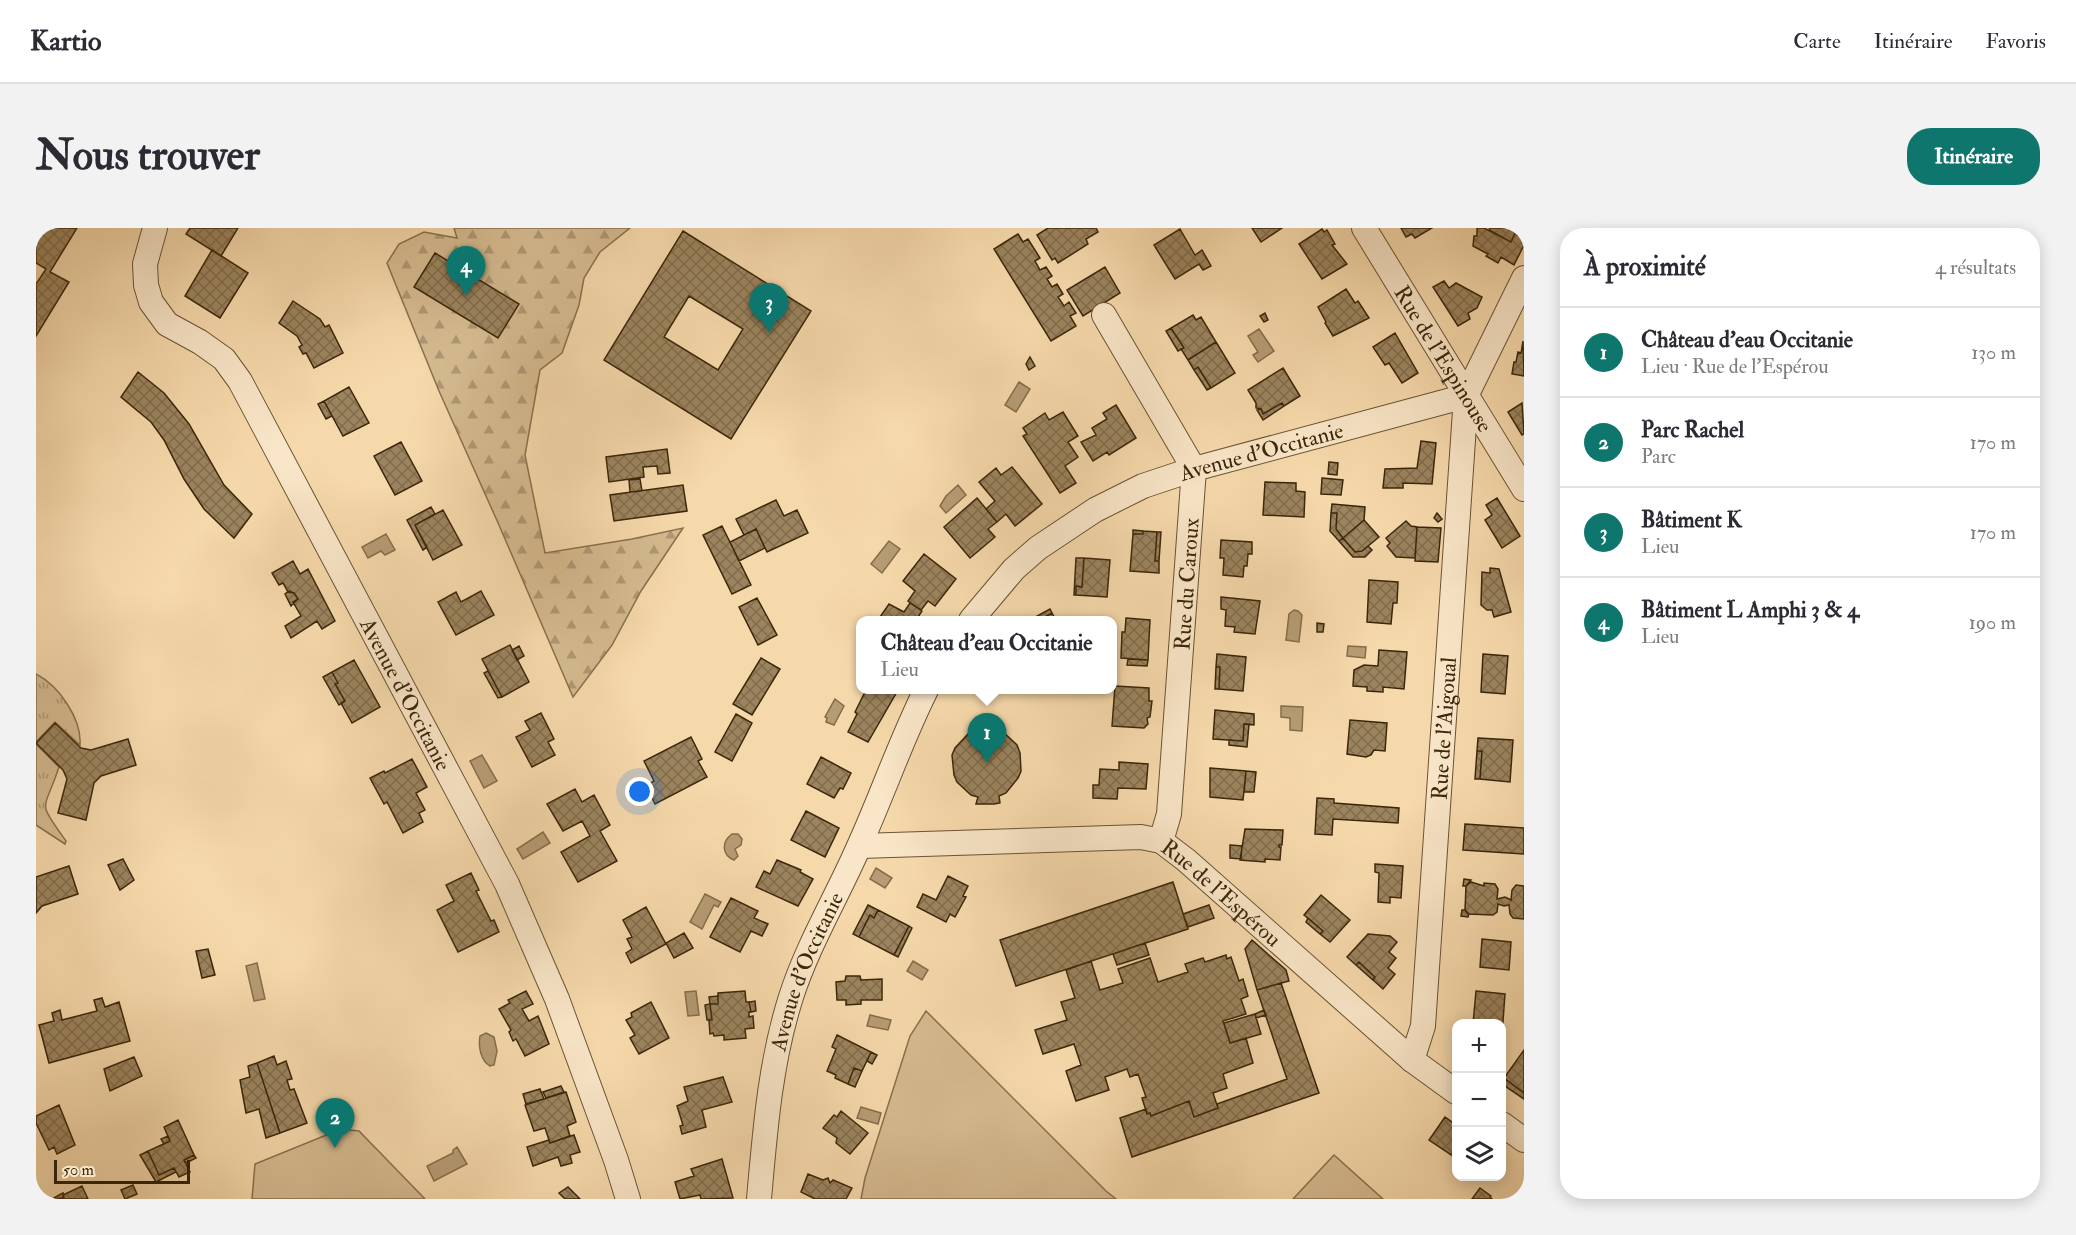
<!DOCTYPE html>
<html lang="fr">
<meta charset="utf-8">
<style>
body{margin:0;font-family:"IM FELL Double Pica",serif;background:#f2f2f3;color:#2b2b33}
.controls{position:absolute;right:18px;bottom:18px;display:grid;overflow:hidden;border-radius:12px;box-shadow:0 3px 15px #0003}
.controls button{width:54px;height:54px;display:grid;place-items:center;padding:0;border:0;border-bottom:2px solid #e1e1e2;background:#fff;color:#2b2b33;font:30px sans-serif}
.scale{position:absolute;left:18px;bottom:15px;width:136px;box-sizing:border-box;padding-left:6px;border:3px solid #3b270a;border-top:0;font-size:16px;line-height:21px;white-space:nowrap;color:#3b270a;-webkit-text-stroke:4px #f9e6c8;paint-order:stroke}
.you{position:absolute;left:604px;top:564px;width:21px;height:21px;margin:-15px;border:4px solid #fff;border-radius:50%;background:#1a73e8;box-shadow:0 0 0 9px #1a73e833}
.badge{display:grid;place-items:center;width:39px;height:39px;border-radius:50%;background:#0f766e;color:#fff;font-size:20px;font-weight:700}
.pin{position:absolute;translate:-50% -50px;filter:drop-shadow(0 2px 3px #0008)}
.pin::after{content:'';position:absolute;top:32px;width:21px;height:18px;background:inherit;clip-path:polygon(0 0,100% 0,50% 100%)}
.popup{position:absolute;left:820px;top:388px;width:261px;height:78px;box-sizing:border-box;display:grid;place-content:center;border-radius:12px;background:#fff;filter:drop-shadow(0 2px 4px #0005);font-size:20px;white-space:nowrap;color:#7c7c81}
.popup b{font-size:22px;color:#2b2b33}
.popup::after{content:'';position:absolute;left:50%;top:100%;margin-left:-12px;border:12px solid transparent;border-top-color:#fff}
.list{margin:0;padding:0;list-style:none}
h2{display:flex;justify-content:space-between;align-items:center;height:78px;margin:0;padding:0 24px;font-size:26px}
h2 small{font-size:20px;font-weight:400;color:#7c7c81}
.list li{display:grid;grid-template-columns:39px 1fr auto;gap:18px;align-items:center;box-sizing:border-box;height:90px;padding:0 24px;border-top:2px solid #e1e1e2}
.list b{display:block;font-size:22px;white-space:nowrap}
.list p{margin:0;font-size:20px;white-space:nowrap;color:#7c7c81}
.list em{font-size:20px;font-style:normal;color:#7c7c81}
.icon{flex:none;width:33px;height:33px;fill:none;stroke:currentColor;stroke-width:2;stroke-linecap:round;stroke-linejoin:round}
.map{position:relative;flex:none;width:1488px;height:971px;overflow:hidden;border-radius:24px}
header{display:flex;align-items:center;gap:36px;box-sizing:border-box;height:84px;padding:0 30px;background:#fff;border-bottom:2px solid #e1e1e2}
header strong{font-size:28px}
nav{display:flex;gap:33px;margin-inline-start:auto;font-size:21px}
.intro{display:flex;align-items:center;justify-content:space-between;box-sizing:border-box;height:144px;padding:0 36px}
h1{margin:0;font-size:42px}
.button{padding:15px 27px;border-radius:24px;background:#0f766e;color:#fff;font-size:21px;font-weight:700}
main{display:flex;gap:36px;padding:0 36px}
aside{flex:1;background:#fff;border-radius:24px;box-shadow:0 3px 15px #0003}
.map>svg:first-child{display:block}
.grass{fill:url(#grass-tufts);stroke:#88714d;stroke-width:1.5}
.forest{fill:url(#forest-firs);stroke:#88714d;stroke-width:1.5}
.green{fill:#d6bb90;stroke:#88714d;stroke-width:1.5}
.water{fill:#b69c74;stroke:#856d4a;stroke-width:1.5}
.building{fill:url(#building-cross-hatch);stroke:#3b270a;stroke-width:1.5;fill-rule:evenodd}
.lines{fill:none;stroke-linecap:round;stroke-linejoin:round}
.minor-casing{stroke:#6a5432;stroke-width:26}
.minor{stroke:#f9e6c8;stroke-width:24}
.labels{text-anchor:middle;stroke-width:5;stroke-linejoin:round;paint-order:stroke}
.street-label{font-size:22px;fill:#3b270a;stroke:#f9e6c8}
</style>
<header>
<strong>Kartio</strong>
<nav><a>Carte</a><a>Itinéraire</a><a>Favoris</a></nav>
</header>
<div class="intro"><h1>Nous trouver</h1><a class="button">Itinéraire</a></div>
<main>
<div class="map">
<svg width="1488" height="971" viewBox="0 0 1488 971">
<defs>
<pattern id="grass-tufts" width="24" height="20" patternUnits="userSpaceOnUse" patternTransform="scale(1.5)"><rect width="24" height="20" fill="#d6bb90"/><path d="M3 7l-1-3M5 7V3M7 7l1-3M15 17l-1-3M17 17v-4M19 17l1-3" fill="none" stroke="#af9874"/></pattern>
<pattern id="forest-firs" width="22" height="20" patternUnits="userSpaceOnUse" patternTransform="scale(1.5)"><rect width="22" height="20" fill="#d6bb90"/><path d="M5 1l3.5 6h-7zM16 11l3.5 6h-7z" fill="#af9874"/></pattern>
<pattern id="building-cross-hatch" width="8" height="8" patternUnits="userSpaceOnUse" patternTransform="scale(1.5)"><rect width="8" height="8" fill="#9c845e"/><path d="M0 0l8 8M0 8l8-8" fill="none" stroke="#806c4c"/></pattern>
</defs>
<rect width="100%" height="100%" fill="#f6d9ab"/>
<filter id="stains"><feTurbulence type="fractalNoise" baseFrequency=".00333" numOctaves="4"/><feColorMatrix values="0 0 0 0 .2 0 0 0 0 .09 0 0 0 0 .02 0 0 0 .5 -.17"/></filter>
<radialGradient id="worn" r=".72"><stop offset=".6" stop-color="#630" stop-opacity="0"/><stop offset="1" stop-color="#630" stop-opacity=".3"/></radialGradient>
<path class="grass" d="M0,446C23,458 46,491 44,517L19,494L0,514Z
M0,516L23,539C8,585 0,571 30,613L29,616L0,597Z"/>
<path class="forest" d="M418,0H594L564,24L548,50L543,77L526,125L504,142L489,227L509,325L596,311L647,300L605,363L576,417L537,469L463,297L403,163L351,35L363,16L388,4L421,10Z"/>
<path class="green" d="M890,783L1070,963L1080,971H825L829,950L874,808Z
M305,901L323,903L389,971H216L219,936Z
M1298,927L1347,971H1257Z"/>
<path class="water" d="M1223,101L1238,123L1222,134L1217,127L1222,124L1212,108Z
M983,154L994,161L980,184L969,177Z
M922,257L930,267L910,285L904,278L910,268Z
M350,306L359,322L349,327L345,323L332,330L326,319Z
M853,313L864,321L846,345L835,336Z
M1258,382L1262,383L1266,387L1263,414L1250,412L1253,386Z
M1312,418L1330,419L1329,430L1311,428Z
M799,471L808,478L798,497L790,494L791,490L789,489Z
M1245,478L1267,479L1266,503L1254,502V490L1245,489Z
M446,527L461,553L448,560L434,533Z
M507,604L514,615L487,631L481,621Z
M696,606H702L706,611L705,617L699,621L702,628L698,632C686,627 685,614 696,606Z
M840,640L856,650L849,660L834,651Z
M669,666L685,674L682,679L678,677L666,701L654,694Z
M877,733L892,742L886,752L871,743Z
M221,735L229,771L218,773L210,738Z
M660,763L663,787L652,788L649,764Z
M834,787L855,792L852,802L831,798Z
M450,805L458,809L461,823L458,837L454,838C445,833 442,819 444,808Z
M825,879L845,885L842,896L821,890Z
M421,919L431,936L398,953L391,938L417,925V922Z"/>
<path class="building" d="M9,0H41L14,44L33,54L0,108V56L10,41L0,35V14Z
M154,0H202L185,28L150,6Z
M1012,0H1060L1062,4L1050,11L1052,16L1022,35L1019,30L1016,32L1001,7Z
M1216,0H1246L1225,14Z
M1365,0H1396L1379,10L1376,6L1370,9Z
M1441,0H1448L1475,14L1479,5L1488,10V17L1478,37L1465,29L1462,35L1450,28L1452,26L1437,18L1438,8H1441Z
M1454,0H1482L1486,2L1483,8L1479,5L1475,14L1453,2Z
M1144,1L1159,27L1166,22L1175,38L1167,42L1163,36L1139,51L1118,17Z
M1286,1L1288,4L1291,2L1299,16L1296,17L1311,36L1286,51L1263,16Z
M647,3L775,83L695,211L568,132ZM653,68L707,101L682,142L628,109Z
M982,6L987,14L992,11L1004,30L999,33L1004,42L1010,39L1016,48L1011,51L1016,59L1021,56L1027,66L1022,69L1028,78L1033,74L1040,85L1034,88L1040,98L1015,113L958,21Z
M176,22L212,45L184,90L149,68Z
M399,25L483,76L462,110L378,59Z
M1069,39L1084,65L1047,88L1031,62Z
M1408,53L1413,60L1420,55L1446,69L1441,80L1432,85L1434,91L1422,98L1397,59Z
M1310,61L1319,75L1322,73L1333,90L1297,108L1289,95L1290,94L1282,79Z
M257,73L284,91L289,99L293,97L307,125L278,140L270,125L267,126L263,119L266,117L261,108L243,95Z
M1229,85L1232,92L1228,94L1224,88Z
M1157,87L1160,92L1165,89L1180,114L1152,132L1145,121L1148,120L1135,100Z
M1135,100L1148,120L1142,123L1130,103Z
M1359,105L1382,145L1366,155L1353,135L1349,137L1337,119Z
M1487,113L1488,148L1476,146L1478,134H1480L1482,124L1485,125Z
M1180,114L1199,145L1175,160L1162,139L1158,142L1152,132Z
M994,129L999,138L993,142L990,136Z
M1162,139L1175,160L1171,162L1158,142Z
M1247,140L1264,168L1248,178L1246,175L1227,186L1225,181L1220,180V175L1212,162Z
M102,144L128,165L153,196L188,257L216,286L198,310L168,281L148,251L128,212L115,194L85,169Z
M313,159L333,195L307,208L288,173Z
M288,173L296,188L290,191L282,176Z
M1246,175L1248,178L1227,192L1221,182L1225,181L1227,186Z
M1486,175L1488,206L1486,207L1472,184Z
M1080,177L1100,210L1073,227L1071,224L1057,233L1045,214L1060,207L1056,200L1071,191L1067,185Z
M1027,184L1042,208L1032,214L1042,229L1029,238L1040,255L1024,265L987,208L991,206L987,200L1009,185L1013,192Z
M1385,213L1400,215L1396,256L1367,255V260H1347L1349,241L1381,240Z
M365,214L386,253L359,267L338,228Z
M631,221L634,245L622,246L621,238L607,239L608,249L573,254L570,229Z
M1293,234L1302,235L1301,247L1292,246Z
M976,239L1006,276L979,298L970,286L961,294L950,281L959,273L943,254L960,240L965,247Z
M1286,250L1307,252L1305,267L1285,266Z
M604,251L606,263L594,264L593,252Z
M1229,254L1260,255V263L1269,264L1268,289L1227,287Z
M647,257L651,283L578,293L574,267Z
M941,270L961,294L952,301L959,309L934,330L908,299Z
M1461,270L1484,308L1466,320L1449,292L1456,287L1450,277Z
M740,272L748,288L761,282L772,305L731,324L720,301L708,307L700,291Z
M1296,276L1329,279L1328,292L1307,310L1300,301L1301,285H1295Z
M395,279L399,286L379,297L391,319L387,322L371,292Z
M407,282L426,317L397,332L379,297Z
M1295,285H1301L1300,301L1307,310L1303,313L1294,303Z
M1401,285L1406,291L1402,294L1398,290Z
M1328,292L1343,309L1326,323L1319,324L1307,310Z
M1370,293L1375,298L1381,299L1379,330L1360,329L1351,318L1354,315L1350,310Z
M686,298L715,357L696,366L667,307Z
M1381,299L1405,300L1402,334L1379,333Z
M720,301L729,320L703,333L694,314Z
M1097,302L1107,303V306H1097Z
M1107,303L1121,304L1119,333H1123V345L1094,343L1097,306H1107Z
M1121,304H1125L1123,333H1119Z
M1307,310L1319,324L1326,323L1332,318L1336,322L1329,329H1317L1303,313Z
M1185,312L1216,314V326H1212L1211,338H1208L1207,349L1187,347L1188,330H1184Z
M888,326L920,351L899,378L892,373L885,382L872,373L879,363L867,353Z
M1040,330H1048L1046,359L1040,358V367H1038Z
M1048,330L1074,332L1071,369L1040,367V358L1046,359Z
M257,333L264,346L272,341L299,393L286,401L281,393L255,410L249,398L265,388L257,374L262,371L258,365L252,364L247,355L243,357L236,345Z
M1454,340L1463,341L1475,384L1458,389L1456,382H1451L1445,377L1446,344L1454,345Z
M1333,352L1362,354L1361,375H1357L1355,396L1331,394Z
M253,363L258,365L262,371L255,378L249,366Z
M445,363L458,387L420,407L402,374L420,364L425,374Z
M1185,369L1224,373L1219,406L1198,404L1199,399L1189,398L1190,382L1185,381Z
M721,370L741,407L722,417L703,379Z
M874,375L886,383L880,392H842L853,376L868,384Z
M1014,381L1016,385L1004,392H994Z
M1016,385L1020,392H1004Z
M1090,390L1114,392L1112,432L1085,430L1086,404H1089Z
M1281,395L1288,396L1287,404H1281Z
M474,417L493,454L466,469L446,431Z
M483,418L488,428L481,432L476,422Z
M1343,422L1371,424L1368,461L1347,459V464L1331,463V459L1317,458L1318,442L1328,437L1342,438Z
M1181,426L1210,429L1207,463L1183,461L1184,439H1180Z
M1447,426L1472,428L1469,466L1445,464Z
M725,430L744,441L716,487L697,476Z
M1092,431L1112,432L1111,438L1091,437Z
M318,432L344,479L316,495L305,475L309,473L299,456L302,455L296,444Z
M1180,439H1184L1183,461H1179Z
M452,443L466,469L462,470L448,445Z
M296,444L302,455L299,456L309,473L303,477L287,449Z
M1079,458L1113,460V473H1116L1114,489L1111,490L1112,496L1108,500L1076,498Z
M830,462H862L832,514L812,504L821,486L819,484Z
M1179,482L1218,486V497L1208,496L1207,513L1177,511Z
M505,485L518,511L512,514L519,527L496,539L480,509L494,502L489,493Z
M700,486L716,495L696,533L679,524Z
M1314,492L1351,495L1349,523L1338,522L1335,527L1330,529L1311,526Z
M19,495L45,520L55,522L92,511L100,537L65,548L58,555L50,592L22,585L31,551L27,542L0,515Z
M1208,496H1213L1211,519L1193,517V512L1207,513Z
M940,502H959L967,504L981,517L984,525L985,543L982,550L970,565L963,568L964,575L958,576H940L942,569L935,567L921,554L918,547L916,527L919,520L933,505Z
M655,509L666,531L662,533L671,549L619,576L610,558L618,553L608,533Z
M1442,510L1477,512L1474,554L1444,551L1446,523H1441Z
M1441,523H1446L1444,551H1439Z
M785,529L815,545L807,561L804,560L798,570L771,556Z
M376,531L391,559L380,565L389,582L383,585L387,594L367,605L351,574L348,576L334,550L348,543L349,545Z
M1083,534L1112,536L1110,561L1082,560L1081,571L1057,570V557H1063L1064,541L1083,542Z
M1174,540L1210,543L1207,572L1174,569Z
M1210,543L1220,544L1218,564H1208Z
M539,561L546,574L558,567L574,597L564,603L581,633L542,654L525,624L554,608L546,593L527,603L511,576Z
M1281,570L1298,571V575L1363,580L1362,595L1297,591L1296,607L1279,606Z
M770,583L803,600L789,629L755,612Z
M1429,596L1488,600V626L1427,622Z
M1209,601L1247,602L1246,617H1243V619H1245L1244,632L1229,631V634L1204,632Z
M1194,617L1206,618L1205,631L1194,630Z
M87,631L98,652L84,662L72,637Z
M741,632L765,642L764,644L777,651L762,678L720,659L728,643L734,646Z
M1339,636L1367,638L1365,670L1354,669V675L1342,674L1343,645L1339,644Z
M33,638L42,666L6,678L0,685V649Z
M435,645L443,662L440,663L455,693L458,692L463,704L422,724L401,682L418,673L410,657Z
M912,648L932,658L927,668L930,669L919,689L914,686L910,694L881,679L887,666L900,672Z
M1428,651L1435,652L1430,658H1427Z
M1137,654L1152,701L980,758L964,712Z
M1435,654L1448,658V655L1459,656L1462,661L1461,671L1469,669L1475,672L1476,662L1480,657L1488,658V691L1477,690L1474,686L1473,677L1468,678L1462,676L1461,684L1457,687L1432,686L1429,682L1430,658Z
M1285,667L1314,692L1294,714L1284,706L1287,703L1268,687Z
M695,670L722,683L718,690L732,696L726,708L715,703L704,724L674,709Z
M832,677L842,682L838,690L834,687L823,709L817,706Z
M1173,677L1178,690L1152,699L1147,686Z
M610,679L630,716L595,735L590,725L596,721L591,711L596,709L587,692Z
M842,682L873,698L858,727L823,709L834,687L838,690Z
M1426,682H1429L1433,686L1432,689L1425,688Z
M1272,690L1287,703L1284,706L1270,694Z
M873,698L876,700L862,729L858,727Z
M648,705L657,720L638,730L630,715Z
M1332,706L1354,708L1361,714L1353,724L1360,730L1352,740L1359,746L1347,761L1337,752L1339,749L1323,734L1320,737L1311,729Z
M1446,711L1475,714L1473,742L1444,739Z
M1216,712L1250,742L1253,753L1221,762L1209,721Z
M1109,715L1113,727L1081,737L1077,726Z
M172,721L179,747L166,750L160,723Z
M1190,727L1191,731L1195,729L1203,753L1207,751L1212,768L1205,771L1210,786L1187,793L1194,815L1210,810L1217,835L1187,846L1191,860L1177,865L1182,880L1158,889L1153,873L1115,888L1114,885L1111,886L1106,870L1110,869L1102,846L1094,849L1091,841L1069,849L1073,862L1040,873L1030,843L1045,837L1038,816L1007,826L999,802L1031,792L1025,774L1039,770L1030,742L1055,733L1064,762L1087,755L1082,741L1114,730L1122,754L1152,744L1149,736L1167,730L1169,734Z
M1323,734L1339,749L1337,752L1320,737Z
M810,748H824L825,752L846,751V772H825V776L810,777V772H801L800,754L809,753Z
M1245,755L1283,865L1096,929L1084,890L1110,881L1111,886L1114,885L1115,888L1153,873L1158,889L1182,880L1181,876L1251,851L1221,762Z
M490,763L497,776L486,781L493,793L502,788L513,816L489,828L480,811L477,813L473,804L475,802L463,781L474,775L472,772Z
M709,763L710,774H713L715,784H713V789L717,788L718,800L709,801L710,810L688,812V807L678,808L677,805L674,806L673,792H676L674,776H682V765Z
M1440,763L1469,766L1466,807V796H1437Z
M682,768V776H674L673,769Z
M66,770L69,779L83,774L94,813L13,835L3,797L18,793L16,785L24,782L26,792L61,783L58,772Z
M719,773L720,783L715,784L713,774Z
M615,774L633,810L603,826L594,810L599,807L590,792L596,789L595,785Z
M674,776L676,792H671L669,777Z
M1228,782L1230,787L1220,790L1219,786Z
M1219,786L1225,806L1194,815L1188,795Z
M801,807L835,824L826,843L818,840L812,856L799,850L800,847L791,843L800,821L796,819Z
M1488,822V865L1468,850Z
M835,824L841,827L836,836L831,833Z
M238,828L241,837L250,833L256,851L251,852L254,862L258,861L271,895L244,905L221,835Z
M98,829L106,848L74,863L68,841Z
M221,835L244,905L230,910L223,881L210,885L204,852L214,849L212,838Z
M818,840L826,843L819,859L812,856Z
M687,849L696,874L666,882L670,899L646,906L644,898L647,897L641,878L652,873L648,859Z
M1469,851L1488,865V871L1466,856Z
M525,858L528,864L510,870L507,864Z
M504,861L508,871L490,876L487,866Z
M530,864L540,894L531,898L534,908L514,915L509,900L498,903L489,877Z
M23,877L39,917L21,926L18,919L13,922L0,895V888Z
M805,883L832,905L814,926L800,915L801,910L787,900L798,887L801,889Z
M1409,889L1420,897V930L1393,912Z
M142,892L158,927L148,932L154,944L143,949L138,940L123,947L112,923L134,913L128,899Z
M538,907L544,924L534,927L536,935L525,938L522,929L497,938L491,919L513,912L514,915Z
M132,908L134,913L128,916L125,911Z
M112,923L123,947L138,940L140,944L120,954L104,927Z
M158,927L160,930L150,935L148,932Z
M686,931L697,970L665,971L664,967L644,971L639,954L658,948L655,941Z
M772,946L787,952L792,950L794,955L797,952L816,960L810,971H779L765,964Z
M97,957L101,966L89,971L85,962Z
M46,958L52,971H27V967Z
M532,959L544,971H529L523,965Z
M1444,960L1455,968L1454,969L1456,971H1436Z
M27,965L28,970L16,971Z"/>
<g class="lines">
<defs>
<g id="minor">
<path id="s1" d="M119,0L109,36L110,57L115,74L131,96L164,114L188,131L204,153L471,656L521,771L580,932L592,971"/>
<path id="s2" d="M1328,0L1488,261"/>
<path d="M1068,87L1158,241L1133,586L1125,613"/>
<path id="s3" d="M935,392L978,341L1002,320L1059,282L1107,258L1158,241L1430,168"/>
<path id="s4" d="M824,618L1105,609L1125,613L1150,632L1376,832L1420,864"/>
<path id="s5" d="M1376,832L1387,798L1430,168L1488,50"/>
<path d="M1466,896L1488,912"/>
<path id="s6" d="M723,971C729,903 734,835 755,769C772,716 802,667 824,616C847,565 865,512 890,462"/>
</g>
</defs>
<use href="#minor" class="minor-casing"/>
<use href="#minor" class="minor"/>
</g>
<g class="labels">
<g class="street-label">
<text dy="8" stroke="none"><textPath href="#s2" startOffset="153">Rue de l'Espinouse</textPath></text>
<text dy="8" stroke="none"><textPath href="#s3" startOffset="344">Avenue d'Occitanie</textPath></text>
<text transform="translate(1150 356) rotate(-86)" y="8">Rue du Caroux</text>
<text dy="8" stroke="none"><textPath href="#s1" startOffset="552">Avenue d'Occitanie</textPath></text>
<text dy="8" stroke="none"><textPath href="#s5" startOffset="334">Rue de l'Aigoual</textPath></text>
<text dy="8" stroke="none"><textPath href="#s4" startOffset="381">Rue de l'Espérou</textPath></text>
<text dy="8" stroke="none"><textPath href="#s6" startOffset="234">Avenue d'Occitanie</textPath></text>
</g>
</g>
<rect width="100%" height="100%" filter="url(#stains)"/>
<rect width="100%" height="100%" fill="url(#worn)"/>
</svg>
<div class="controls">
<button>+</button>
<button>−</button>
<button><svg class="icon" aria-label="layers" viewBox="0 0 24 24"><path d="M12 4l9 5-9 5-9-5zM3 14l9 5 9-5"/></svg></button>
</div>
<div class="scale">50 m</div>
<div class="you"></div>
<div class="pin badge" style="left:951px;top:535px">1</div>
<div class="popup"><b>Château d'eau Occitanie</b>Lieu</div>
<div class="pin badge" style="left:299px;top:920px">2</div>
<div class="pin badge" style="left:733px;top:105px">3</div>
<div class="pin badge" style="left:430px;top:68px">4</div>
</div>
<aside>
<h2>À proximité<small>4 résultats</small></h2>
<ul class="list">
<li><span class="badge">1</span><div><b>Château d'eau Occitanie</b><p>Lieu · Rue de l'Espérou</p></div><em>130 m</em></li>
<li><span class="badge">2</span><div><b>Parc Rachel</b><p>Parc</p></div><em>170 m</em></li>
<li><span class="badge">3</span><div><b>Bâtiment K</b><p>Lieu</p></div><em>170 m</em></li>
<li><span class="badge">4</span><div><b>Bâtiment L Amphi 3 &amp; 4</b><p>Lieu</p></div><em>190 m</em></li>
</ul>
</aside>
</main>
